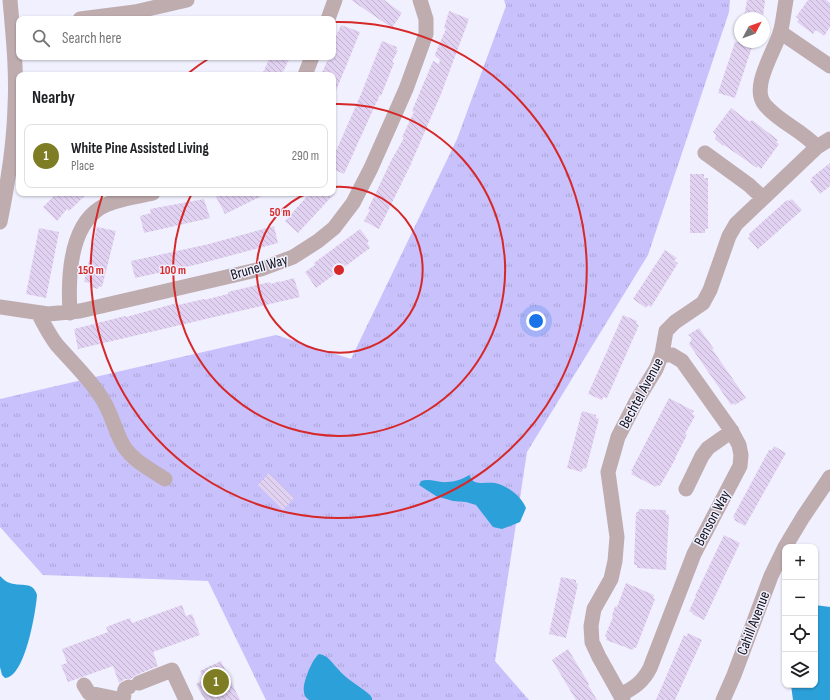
<!DOCTYPE html>
<meta charset="utf-8">
<style>
body{margin:0;font-family:"Sofia Sans Condensed",sans-serif;background:#f6f6f6;color:#202124}
.controls{position:absolute;right:12px;bottom:12px;display:grid;overflow:hidden;border-radius:8px;box-shadow:0 1px 3px #0004}
.controls button{width:36px;height:36px;display:grid;place-items:center;padding:0;border:0;border-bottom:1px solid #e0e0e0;background:#fff;color:#202124;font:20px sans-serif}
.compass{position:absolute;left:734px;top:12px;width:36px;height:36px;border-radius:50%;background:#fff;box-shadow:0 1px 3px #0004;rotate:49deg}
.you{position:absolute;left:536px;top:321px;width:14px;height:14px;margin:-10px;border:3px solid #fff;border-radius:50%;background:#1a73e8;box-shadow:0 0 0 6px #1a73e833}
.badge{display:grid;place-items:center;width:26px;height:26px;border-radius:50%;background:#7e7d24;color:#fff;font-size:13px;font-weight:700}
.pin{position:absolute;translate:-50% -50%;border:2px solid #fff;box-shadow:0 1px 4px #0006}
.list{margin:0;padding:0;list-style:none}
h2{display:flex;justify-content:space-between;align-items:center;height:52px;margin:0;padding:0 16px;font-size:17px}
h2 small{font-size:13px;font-weight:400;color:#757577}
.list li{display:grid;grid-template-columns:26px 1fr auto;gap:12px;align-items:center;box-sizing:border-box;height:64px;margin:0 8px 8px;padding:0 8px;border:1px solid #e0e0e0;border-radius:8px}
.list b{display:block;font-size:15px;white-space:nowrap}
.list p{margin:0;font-size:13px;white-space:nowrap;color:#757577}
.list em{font-size:13px;font-style:normal;color:#757577}
.icon{flex:none;width:22px;height:22px;fill:none;stroke:currentColor;stroke-width:2;stroke-linecap:round;stroke-linejoin:round}
.map{position:relative;flex:none;width:830px;height:700px;overflow:hidden}
.search{position:absolute;background:#fff;box-shadow:0 1px 3px #0004;left:16px;top:16px;width:320px;height:44px;display:flex;align-items:center;gap:10px;box-sizing:border-box;padding:0 14px;border-radius:8px;color:#757577;font-size:15px}
.panel{position:absolute;background:#fff;box-shadow:0 1px 3px #0004;left:16px;top:72px;width:320px;height:124px;border-radius:8px}
.map>svg:first-child{display:block}
.grass{fill:url(#grass-tufts)}
.water{fill:#2ba0d9}
.building{fill:url(#building-back-hatch)}
.lines{fill:none;stroke-linecap:round;stroke-linejoin:round}
.minor{stroke:#beacaf;stroke-width:15}
.ring{fill:none;stroke:#d62828;stroke-width:2}
.labels{text-anchor:middle;stroke-width:3;stroke-linejoin:round;paint-order:stroke}
.street-label{font-size:15px;fill:#100f1a;stroke:#f1f0fe}
.centre{fill:#d62828;stroke:#f1f0fe;stroke-width:2}
.ring-label{font-size:12px;text-anchor:middle;font-weight:bold;fill:#d62828;stroke:#f1f0fe;stroke-width:3;stroke-linejoin:round;paint-order:stroke}
</style>
<div class="map">
<svg width="830" height="700" viewBox="0 0 830 700">
<defs>
<pattern id="grass-tufts" width="24" height="20" patternUnits="userSpaceOnUse"><rect width="24" height="20" fill="#c9c1fc"/><path d="M3 7l-1-3M5 7V3M7 7l1-3M15 17l-1-3M17 17v-4M19 17l1-3" fill="none" stroke="#aca5d7"/></pattern>
<pattern id="building-back-hatch" width="6" height="6" patternUnits="userSpaceOnUse"><rect width="6" height="6" fill="#e2d2f2"/><path d="M-1 5l2 2M0 0l6 6M5-1l2 2" fill="none" stroke="#c1b3cf"/></pattern>
</defs>
<rect width="100%" height="100%" fill="#f1f0fe"/>
<path class="grass" d="M504,0H730L729,12L648,255L527,452L495,661L529,700H266L208,581L43,575L0,527V399L276,335L351,359L457,139L506,6Z"/>
<path class="water" d="M469,475C471,478 472,481 475,482C481,484 489,482 495,483C508,486 521,496 526,508L520,522L502,529L493,527L476,505L466,502L453,501L436,496L419,485L421,481C430,478 438,483 447,482C455,482 463,479 469,475Z
M0,576C3,579 6,582 10,583C22,587 33,581 37,595C36,611 25,678 5,678L2,675L0,667Z
M815,605L830,607V700H793L791,685H815Z
M319,654C328,655 332,663 338,669C347,680 360,686 370,695L372,698V700H309C306,698 304,695 304,692C302,684 312,659 319,654Z"/>
<path class="building" d="M351,0H384L402,13L392,28Z
M747,0H765L763,17L760,16V18L744,17Z
M808,0H826L830,3V27L824,36L816,30L813,34L797,22L799,19L796,17Z
M449,11L469,19L441,94L410,166L379,229L364,221L370,210L368,209L392,159L404,138L402,137L414,112L412,111L433,61L439,64L440,60L435,56V54L446,29L444,28Z
M341,25L360,32L333,98V75H321L329,57H333V43Z
M382,41L397,47L396,50H398L392,62L394,63L381,96L379,95L378,101H377L344,174L333,169V158L361,94Z
M735,42H751L750,46L752,47L735,98L718,93Z
M270,57H290L283,72L282,71L280,75H262Z
M731,108L747,120L750,122L752,120L778,140L776,142L779,144L761,169L758,166L757,168L724,145L723,146L715,139L716,135L713,132Z
M830,163V186L820,194L810,181L813,180L811,178Z
M690,174H704V178H708V229H705V233H690Z
M57,193H88L69,211L67,209L57,221L43,207Z
M214,193H268L225,214Z
M310,193H335L298,233L285,221Z
M204,199L210,218L144,233L140,216L151,213L150,209Z
M792,199L802,210L758,249L748,238L750,236L749,234L787,200L789,201Z
M274,226L278,243L199,264L135,278L131,261L209,244Z
M97,227L116,231L102,287L99,286L98,289L90,287L91,283L84,282Z
M39,228L59,232L46,298L26,294Z
M360,229L369,241L367,243L370,248L316,288L305,272L315,265L314,263Z
M665,250L677,258L674,261L678,263L651,307L648,305L646,308L633,299Z
M294,278L300,297L78,349L74,329L125,316L126,317L177,303L178,305L204,299V300L228,294V292L232,291L270,282L271,284L280,281V282Z
M623,315L637,321L636,324L639,325L607,398L603,397L602,400L588,394Z
M699,328L714,349H712L746,398L735,405L734,403L731,405L689,344L692,338L688,335Z
M669,398L694,411L692,414L695,416L685,434L687,435L675,458H676L660,486L658,485L656,487L631,474L633,471H631Z
M582,411L596,415V418L599,419L586,469L583,468L582,472L567,468Z
M774,446L786,453L745,526L734,520L735,518L733,517L769,450H772Z
M269,473L294,498L283,510L258,485Z
M639,509L666,510V514L669,515L666,570L637,568V565H634L636,512H638Z
M724,535L740,543L704,620L692,614L693,613L689,611L696,596H695Z
M561,577L576,580V583L578,584L566,638L549,634Z
M626,583L654,595L653,598L655,599L636,648L634,647L633,650L606,640L607,637L605,636L613,617L612,616L615,606L617,607Z
M182,605L186,616L192,614L200,635L153,652L158,666L136,675L131,679H125L119,683L113,666L68,682L61,665L67,663L62,649L108,632L106,627L130,618L132,623Z
M688,633L702,640L675,700H656L684,635L686,637Z
M568,649L589,684L588,685L597,700H576L552,660Z
M221,661L240,700H205L196,684L204,680L200,671Z"/>
<g class="lines">
<path class="minor" d="M786,0C784,11 783,23 780,33C774,52 750,88 765,105C779,122 802,130 817,147
M80,19L135,12L187,0
M328,19L335,0
M780,32L830,66
M305,75L312,57
M705,153L749,185L763,198
M0,222C8,183 14,146 15,107C17,71 13,35 10,0
M0,307L48,314L80,311L261,269L293,257L318,241L334,228L353,203L371,168L406,89L426,34V19L420,0
M38,313C44,324 49,335 57,345C71,361 87,376 99,394C110,408 113,425 121,441C129,459 150,469 165,479
M70,313C68,280 69,228 100,208C114,199 137,197 153,193
M686,489L702,456L708,448L732,431
M785,547L803,517L830,477
M139,683L172,670L186,700
M84,685L89,693L123,700L125,689L129,687
M620,695C634,688 643,682 650,668L694,554L740,466L741,455L739,445L731,430L682,361L672,355L662,354
M623,700L599,657L592,642L591,626L594,609L611,579L615,561L617,537L608,472L618,437L637,400L656,369L662,354L666,331L675,322L703,303L710,290L729,236L736,224L817,147L830,139
M723,700L734,675L771,576L785,547"/>
</g>
<g class="ring">
<path d="M333 187A83 83 0 1 1 308 193"/>
<path d="M333 104A166 166 0 1 1 192 193"/>
<path d="M186 75A248 248 0 0 1 211 57M335 22A248 248 0 1 1 103 193"/>
</g>
<g class="labels">
<g class="street-label">
<text transform="translate(259 267) rotate(-16)" y="5">Brunell Way</text>
<text transform="translate(641 393) rotate(-62)" y="5">Bechtel Avenue</text>
<text transform="translate(712 518) rotate(-62)" y="5">Benson Way</text>
<text transform="translate(753 623) rotate(-69)" y="5">Cahill Avenue</text>
</g>
</g>
<circle cx="339" cy="270" r="6" class="centre"/>
<g class="ring-label">
<text x="280" y="216">50 m</text>
<text x="173" y="274">100 m</text>
<text x="91" y="274">150 m</text>
</g>
</svg>
<div class="controls">
<button>+</button>
<button>−</button>
<button><svg class="icon" aria-label="locate" viewBox="0 0 24 24"><circle cx="12" cy="12" r="6"/><path d="M12 2v4M12 18v4M2 12h4M18 12h4"/></svg></button>
<button><svg class="icon" aria-label="layers" viewBox="0 0 24 24"><path d="M12 4l9 5-9 5-9-5zM3 14l9 5 9-5"/></svg></button>
</div>
<svg class="compass" viewBox="-18 -18 36 36"><path d="M0-13l5 13h-10z" fill="#e53935"/><path d="M0 13l5-13h-10z" fill="#757577"/></svg>
<div class="you"></div>
<div class="pin badge" style="left:216px;top:682px">1</div>
<div class="search"><svg class="icon" aria-label="search" viewBox="0 0 24 24"><circle cx="10" cy="10" r="6"/><path d="M15 15l6 6"/></svg>Search here</div>
<section class="panel">
<h2>Nearby<small></small></h2>
<ul class="list">
<li><span class="badge">1</span><div><b>White Pine Assisted Living</b><p>Place</p></div><em>290 m</em></li>
</ul>
</section>
</div>
